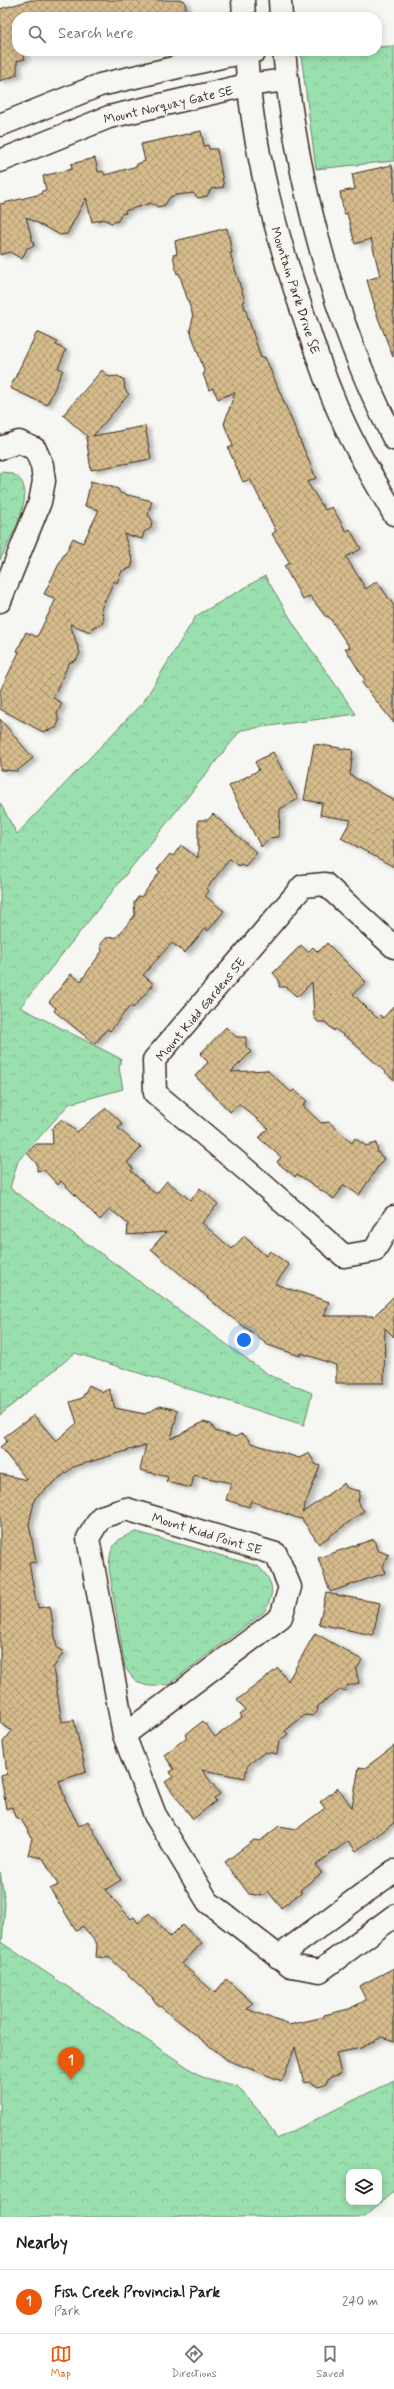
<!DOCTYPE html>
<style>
body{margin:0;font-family:Mynerve,sans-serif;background:#f2f2f2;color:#222}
.controls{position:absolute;right:12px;bottom:12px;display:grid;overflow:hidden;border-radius:8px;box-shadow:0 2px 10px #0003}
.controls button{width:36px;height:36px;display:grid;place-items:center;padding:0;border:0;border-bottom:1px solid #e0e0e0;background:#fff;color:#222;font:20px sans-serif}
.you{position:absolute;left:244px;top:1340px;width:14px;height:14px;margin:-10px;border:3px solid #fff;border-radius:50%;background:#1a73e8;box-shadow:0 0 0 6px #1a73e833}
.badge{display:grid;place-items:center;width:26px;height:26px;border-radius:50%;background:#ea580c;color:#fff;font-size:13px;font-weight:700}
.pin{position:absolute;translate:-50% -33px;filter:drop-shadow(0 1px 2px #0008)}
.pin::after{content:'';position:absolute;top:21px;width:14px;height:12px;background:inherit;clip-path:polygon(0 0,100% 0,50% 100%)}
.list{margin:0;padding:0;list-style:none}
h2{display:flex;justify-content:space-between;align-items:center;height:52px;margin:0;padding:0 16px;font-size:17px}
h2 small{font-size:13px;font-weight:400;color:#767676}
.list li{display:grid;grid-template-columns:26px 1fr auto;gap:12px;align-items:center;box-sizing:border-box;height:64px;padding:0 16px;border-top:1px solid #e0e0e0}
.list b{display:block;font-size:15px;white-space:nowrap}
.list p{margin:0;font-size:13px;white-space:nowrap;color:#767676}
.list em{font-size:13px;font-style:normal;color:#767676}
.icon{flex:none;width:22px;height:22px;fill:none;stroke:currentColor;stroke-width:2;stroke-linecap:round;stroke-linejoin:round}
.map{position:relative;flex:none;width:394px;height:2217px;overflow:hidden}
.search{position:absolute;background:#fff;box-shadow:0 2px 10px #0003;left:12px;right:12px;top:12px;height:44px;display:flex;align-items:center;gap:10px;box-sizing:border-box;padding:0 14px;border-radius:16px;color:#767676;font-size:15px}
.sheet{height:116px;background:#fff}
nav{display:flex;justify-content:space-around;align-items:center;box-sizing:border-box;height:56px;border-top:1px solid #e0e0e0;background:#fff;font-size:11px;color:#767676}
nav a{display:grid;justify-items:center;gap:2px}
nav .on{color:#ea580c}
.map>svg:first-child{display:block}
.forest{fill:url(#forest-crowns);stroke:#6a8566;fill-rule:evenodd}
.building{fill:url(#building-cross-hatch);stroke:#3b2a1e;filter:url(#shadow)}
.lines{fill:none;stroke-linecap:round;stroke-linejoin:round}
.minor-casing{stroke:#3b2a1e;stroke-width:25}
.tertiary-casing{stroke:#3b2a1e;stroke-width:25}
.minor{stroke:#f6f6f2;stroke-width:22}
.tertiary{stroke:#f6f6f2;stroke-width:22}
.labels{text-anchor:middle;stroke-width:3;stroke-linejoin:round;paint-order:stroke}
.street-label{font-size:13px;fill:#3b2a1e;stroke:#f6f6f2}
</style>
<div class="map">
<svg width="394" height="2217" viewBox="0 0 394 2217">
<defs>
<pattern id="forest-crowns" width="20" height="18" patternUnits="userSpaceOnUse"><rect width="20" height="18" fill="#9ae0ae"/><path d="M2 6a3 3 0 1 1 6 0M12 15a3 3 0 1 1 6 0" fill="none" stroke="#86c095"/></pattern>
<pattern id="building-cross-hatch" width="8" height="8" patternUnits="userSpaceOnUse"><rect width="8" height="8" fill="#d6bc8c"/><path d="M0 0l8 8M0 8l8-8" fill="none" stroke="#af9972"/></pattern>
<filter id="shadow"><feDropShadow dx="4.5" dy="2.5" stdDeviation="2" flood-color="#0004"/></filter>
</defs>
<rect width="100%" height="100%" fill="#f6f6f2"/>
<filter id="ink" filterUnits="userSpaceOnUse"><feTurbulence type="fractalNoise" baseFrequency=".025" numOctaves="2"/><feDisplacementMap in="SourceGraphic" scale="8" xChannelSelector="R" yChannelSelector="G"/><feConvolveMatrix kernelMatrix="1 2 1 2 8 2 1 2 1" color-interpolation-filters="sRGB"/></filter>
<g filter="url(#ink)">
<path class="forest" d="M394,46V161L316,169L301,55L340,51H377V47Z
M0,472C50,473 10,539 0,560Z
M265,576L298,631L356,714L241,730L20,1007L121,1059L119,1068L123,1089L69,1104L18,1161L10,1188L269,1375L312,1393L304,1425L75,1353L0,1415V803L17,834L144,701L196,616Z
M137,1532L258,1566C275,1583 275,1592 264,1612L169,1684C148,1689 136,1686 125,1667L109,1568C110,1546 115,1538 137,1532Z
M0,1872L5,1903L2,1943L202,2077L237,2086L265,2118L277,2139L394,2080V2191L364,2217H0ZM349,2172H379V2202H349Z"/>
<path class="building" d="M31,0H184L188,17H17V51H22L25,59L17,61V75L0,81V9Z
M201,131L204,146L208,145L209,149H217L224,187L211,189L207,196L198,198L193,193L177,195L170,197L165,205L158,207L151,203L125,211L126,213L121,214L118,221L111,223L104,219L92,222L86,198L67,234L60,235L26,217L34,246L27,248L22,259L10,252L0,255V204L41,194L42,191L46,190L43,176L72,169L71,164L95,158L98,172L103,171L105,175L137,166V164L145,161L141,144Z
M392,165L394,178L393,357L374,307H375L367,280L380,276L371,239L355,244L347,213L344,214L340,192L355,189L352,174Z
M227,228L232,253H230L245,301L243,302L261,358L265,357L316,478L307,482L325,510L332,507L346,531L350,529L361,549L346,557L366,589L377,581L394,606V723L362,683L365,680L345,648H350L329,617L325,616L310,596L303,600L284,566L290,563L272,534L276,531L250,479L243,482L228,448L233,446L224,424L235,392L218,399L213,388L209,390L203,374L205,373L190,330L193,318L192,313L179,273L177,274L173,255L177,254L175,241Z
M37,332L58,342L56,345L66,350L58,368L63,370L47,405L10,388Z
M102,370L109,377L118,376L124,380L125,390L129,394L93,436L145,426L151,459L91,470L86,437H88L63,415Z
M91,481L118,489L120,493L152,501L148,514L152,520L151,528L144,532L142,539L124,534L133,562L131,568L122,571L117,583L114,581L101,609L104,618L102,624L93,627L90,632L70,624L80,653L76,660L69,663L53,698L62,703L57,714L59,721L56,728L43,732L0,709V691L19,652L17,651L26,632L37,637L56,599L44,594L64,554H65L73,538L83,543L99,510L85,506Z
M0,719L33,758L17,771L0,770Z
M314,744L353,750L350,775L394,800V867L341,838L351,820L320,815L322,803L304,800Z
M273,752L298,799L280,809L279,837L269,838L261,847L229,786L259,770L255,762Z
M213,814L257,853L245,866L241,864L239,866L230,859L206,889L209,891L205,896L224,911L208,931L205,928L185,953L172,943L167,948L143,975L154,984L133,1008L130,1006L110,1031L107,1029L95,1044L54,1011L56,1008L49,1002L71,974L81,981L102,951L101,944L106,938L117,937L135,915L134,903L138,897L142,896L160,872L157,870L170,854L173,856L181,845L198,858V820H208Z
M327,943L366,982L353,994L377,1018L380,1015L383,1018L394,1006V1080L349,1039L335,1029L334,1031L325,1022H318L314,1017L312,982L297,997L286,987H279V980L273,973L301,945L308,952L313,947L318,952Z
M226,1027L236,1037H246V1047L251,1052L231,1072L267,1070L291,1092L294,1090L307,1101L303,1106L321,1123L329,1122L352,1143L355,1138L366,1146L376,1143L378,1153L384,1158L359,1195L344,1185L334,1199L297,1174L295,1177L277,1162L281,1157L259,1138L268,1128L239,1104L230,1112L195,1076L208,1062L200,1054Z
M106,1108L120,1121L122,1125L118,1128L141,1148L127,1163L133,1168L131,1171L156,1194L167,1181L190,1200L200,1188L218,1204L202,1223L232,1249L244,1236L266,1256L270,1251L289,1265L275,1284L329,1302L324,1316H374L394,1296V1337L385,1328L384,1383H336V1365L301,1353L300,1356L268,1345L222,1310L151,1249L166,1232L127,1235L128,1224L110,1209L100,1220L61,1181L58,1185L44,1170L37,1171V1164L27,1153L36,1144H53L52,1128L62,1119L77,1132Z
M89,1385L103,1392L109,1389L115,1408L145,1414L160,1406L178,1410L171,1439L203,1422L211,1424L215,1431L236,1437L240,1434L246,1436L251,1443L299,1458L309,1453L315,1464L320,1466L302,1513L344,1483L347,1488L360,1491L358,1503L364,1511L319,1544L301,1518L300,1519L251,1501L249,1507L226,1500L231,1483L194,1475L191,1488L166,1482L168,1477L140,1470L146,1445L73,1467L35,1498L29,1524L36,1562L29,1563L36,1601H37L38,1608L50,1606L57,1648L64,1652L53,1668L62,1722L74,1720L86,1772L59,1781L66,1801L79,1826L88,1821L121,1880L105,1890L131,1919L134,1917L138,1923L149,1913L170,1937L182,1925L188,1930L202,1943L182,1964L215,1993L226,1979L253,2003L247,2009L289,2025L324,2017V2015L349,2009L366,2000L359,1986L394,1968V2041L382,2037L361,2048L336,2053L341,2074L330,2077L325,2085L318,2087L310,2082L304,2083L295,2047L282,2081L227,2060L156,2003L152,1997L110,1958L96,1957L97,1944L83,1926L76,1930L50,1889L58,1885L43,1858L28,1855L32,1838L22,1821L15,1817L12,1807L6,1809L1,1776L7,1774L3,1742L12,1731L0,1723V1474L27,1480L0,1447L7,1441L4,1437L34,1415L56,1441L77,1423L70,1402L82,1398Z
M374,1539L377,1550L389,1555L383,1566L385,1573L330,1592L318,1558Z
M326,1593L380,1603L373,1635L319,1624Z
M315,1633L362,1660L356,1670L359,1683L347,1686L345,1691L341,1689L318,1706L317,1712L312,1716L305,1715L285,1731L288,1734L279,1741L277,1754L265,1752L253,1761L247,1766L245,1778L202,1770L220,1794L214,1798L216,1801L193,1819L165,1782L173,1777L170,1772L174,1769L164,1755L187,1737L185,1735L203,1721L215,1737L242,1717L240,1714L245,1710L237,1700L278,1668L288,1681Z
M394,1746V1823L356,1851L348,1841L316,1865L322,1873L300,1890L302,1892L281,1908L268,1891L262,1896L249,1894L225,1862L254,1840L260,1841L279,1826L297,1829L325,1808L320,1802L338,1788L352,1807L359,1767L365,1768Z"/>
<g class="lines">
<defs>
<path id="minor" d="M0,125L100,85L221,57L255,51
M0,161L109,117L247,85L287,80
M0,448L19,442L35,449L42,465L44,481L40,502L0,601
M394,947L325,884L303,886L154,1060L155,1093L251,1174L344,1256L374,1251L394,1217
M124,1735L281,1617L290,1587L276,1554L126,1509L101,1517L88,1538L124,1735L155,1815L208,1902L291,1966L320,1971L394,1916
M278,1957L394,1871"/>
<path id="tertiary" d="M243,0L244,17
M280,0L281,17
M246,51C251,145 276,236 307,325C321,368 336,411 358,451C369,472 382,493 394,514
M284,51C296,181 334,323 394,439"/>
</defs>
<use href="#minor" class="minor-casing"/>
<use href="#tertiary" class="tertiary-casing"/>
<use href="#minor" class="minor"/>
<use href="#tertiary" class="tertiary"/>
</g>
</g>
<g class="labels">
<g class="street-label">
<text transform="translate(168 104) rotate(-13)" y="5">Mount Norquay Gate SE</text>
<text transform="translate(296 290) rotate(72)" y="5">Mountain Park Drive SE</text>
<text transform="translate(200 1009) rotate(-50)" y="5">Mount Kidd Gardens SE</text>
<text transform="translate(207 1533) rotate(17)" y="5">Mount Kidd Point SE</text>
</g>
</g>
</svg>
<div class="controls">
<button><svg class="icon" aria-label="layers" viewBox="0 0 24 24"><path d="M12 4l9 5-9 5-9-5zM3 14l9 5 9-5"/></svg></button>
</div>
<div class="you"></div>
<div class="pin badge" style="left:71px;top:2080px">1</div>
<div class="search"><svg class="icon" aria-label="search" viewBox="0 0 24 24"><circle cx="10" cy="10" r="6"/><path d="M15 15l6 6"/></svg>Search here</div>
</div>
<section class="sheet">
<h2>Nearby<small></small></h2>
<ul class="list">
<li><span class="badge">1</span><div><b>Fish Creek Provincial Park</b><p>Park</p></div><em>240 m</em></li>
</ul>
</section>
<nav>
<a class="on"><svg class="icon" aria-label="map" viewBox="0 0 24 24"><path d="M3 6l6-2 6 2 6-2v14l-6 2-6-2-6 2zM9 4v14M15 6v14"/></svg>Map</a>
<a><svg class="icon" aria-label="directions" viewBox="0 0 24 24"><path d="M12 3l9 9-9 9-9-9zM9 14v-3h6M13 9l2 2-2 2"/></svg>Directions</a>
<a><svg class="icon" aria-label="saved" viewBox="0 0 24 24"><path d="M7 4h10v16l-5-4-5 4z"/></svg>Saved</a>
</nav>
